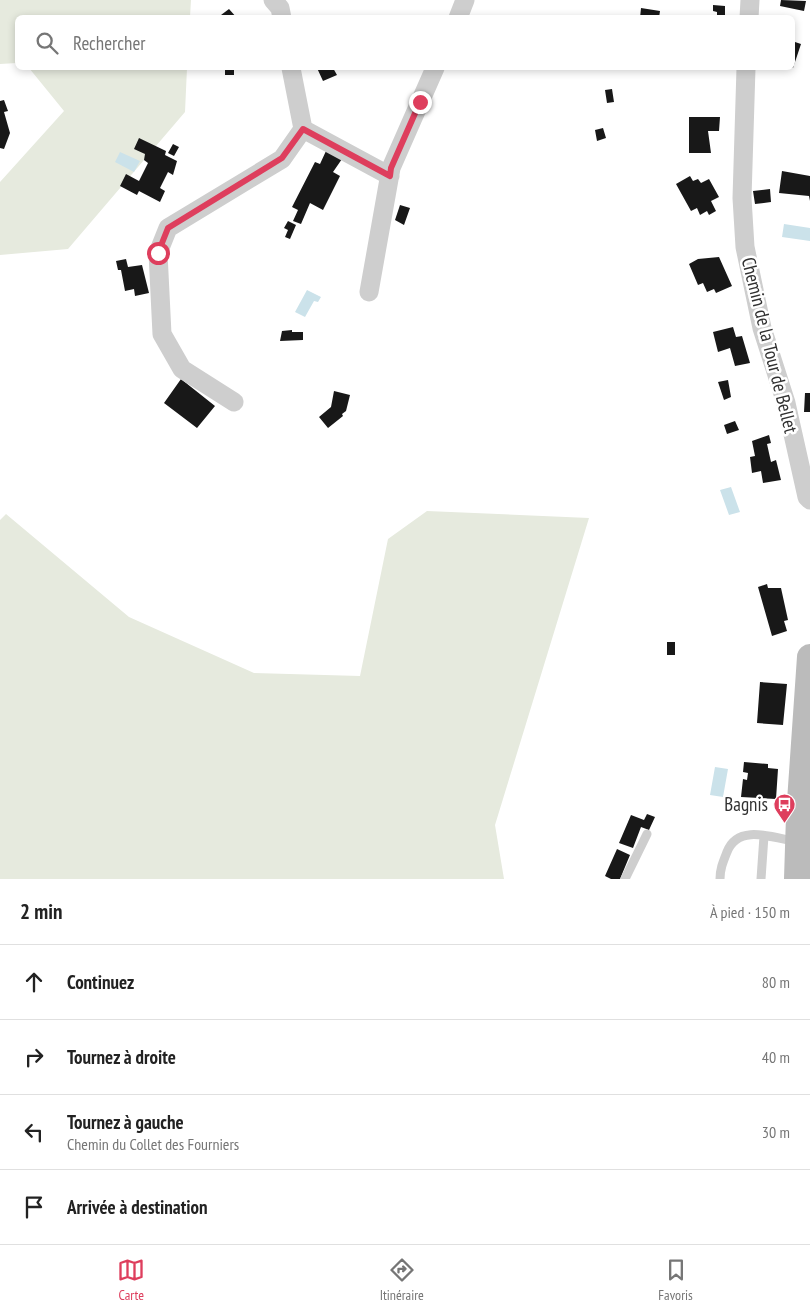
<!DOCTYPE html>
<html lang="fr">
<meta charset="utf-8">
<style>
body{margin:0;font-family:"PT Sans Narrow",sans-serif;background:#f6f6f6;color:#222}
.stop{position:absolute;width:15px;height:15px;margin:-11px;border:4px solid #de3e5d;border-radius:50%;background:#fff}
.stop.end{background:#de3e5d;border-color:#fff;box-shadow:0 1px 5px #0008}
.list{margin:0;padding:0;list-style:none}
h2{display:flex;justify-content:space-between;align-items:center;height:65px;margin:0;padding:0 20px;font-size:21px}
h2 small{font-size:16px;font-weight:400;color:#767676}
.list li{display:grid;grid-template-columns:32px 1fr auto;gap:15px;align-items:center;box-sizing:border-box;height:75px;padding:0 20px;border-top:1px solid #e0e0e0}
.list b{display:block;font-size:19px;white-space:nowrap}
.list p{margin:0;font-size:16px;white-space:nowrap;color:#767676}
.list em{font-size:16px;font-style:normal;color:#767676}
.icon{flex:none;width:28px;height:28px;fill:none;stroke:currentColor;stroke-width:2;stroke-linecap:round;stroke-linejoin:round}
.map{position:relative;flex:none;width:810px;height:879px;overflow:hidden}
.search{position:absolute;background:#fff;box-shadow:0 2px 8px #0003;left:15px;right:15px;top:15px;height:55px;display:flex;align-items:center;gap:12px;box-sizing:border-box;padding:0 18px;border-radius:8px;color:#767676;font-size:19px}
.sheet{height:365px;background:#fff}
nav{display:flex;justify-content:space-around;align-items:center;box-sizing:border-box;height:70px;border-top:1px solid #e0e0e0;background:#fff;font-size:14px;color:#767676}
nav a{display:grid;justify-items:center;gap:2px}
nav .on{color:#de3e5d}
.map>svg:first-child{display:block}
.green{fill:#e6eade}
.water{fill:#cbe2ea}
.building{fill:#181818}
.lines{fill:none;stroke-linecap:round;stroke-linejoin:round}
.lane{stroke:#cecece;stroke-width:9}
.street{stroke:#cecece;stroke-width:19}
.secondary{stroke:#bbb;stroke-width:26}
.route{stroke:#de3e5d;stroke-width:6}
.labels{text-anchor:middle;stroke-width:5;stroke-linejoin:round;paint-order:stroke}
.street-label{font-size:19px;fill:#313131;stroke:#fff}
.poi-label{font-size:19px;fill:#313131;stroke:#fff;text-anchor:end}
</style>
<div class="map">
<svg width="810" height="879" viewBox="0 0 810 879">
<rect width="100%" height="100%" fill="#fff"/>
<path class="green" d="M0,0H191L190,17L18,18L17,63L0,64Z
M29,68H187L185,112L68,249L0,255V182L64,111Z
M427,511L589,518L495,825L504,879H0V520L6,514L129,617L254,673L360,676L388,539Z"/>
<path class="water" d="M120,152L140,161L134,172L115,162Z
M784,224L810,228V241L782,237Z
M307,290L321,297L318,302L314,301L305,317L295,312Z
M731,487L740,512L729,515L720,490Z
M715,767L728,769L723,797L710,795Z"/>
<path class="building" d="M781,0L806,1L804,11L780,6Z
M713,5L725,6V16L717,15V12L713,11Z
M641,8L660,11L659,18H640Z
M229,9L237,18H221V15Z
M792,41L801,44L793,68H792Z
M225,68H250V70H234V75H225Z
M317,68H333L337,75L323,81Z
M612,89L614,102L607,103L605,90Z
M4,100L8,111L4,112L10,133L4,149L0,148V101Z
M689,117H720L719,131H708L711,153H689Z
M603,128L606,138L597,141L595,130Z
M139,138L166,151L165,155L177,161L173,175L168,172L160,188L165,191L160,202L139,191L137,195L120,186L126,174L139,181L148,163L144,160L145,154L134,149Z
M173,144L179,147L174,156L168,153Z
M326,151L342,159L333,172L340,176L323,210L310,203L301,224L293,221L298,210L292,207L315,162L320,164Z
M782,171L810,176V201L809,196L779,193Z
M690,176L693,181L698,179L701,183L709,179L719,197L711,201L716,211L709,215L707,211L700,215L697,208L691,211L676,184Z
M770,189L771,202L755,204L753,191Z
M400,205L410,208L404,225L395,220Z
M288,221L296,225L290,239L285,237L288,230L284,228Z
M719,257L732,286L716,293L714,289L707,292L703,283L698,285L689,264L698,259Z
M126,259L128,267L142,265L149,293L135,296L134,289L125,291L121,270H118L116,261Z
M733,327L736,337L742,336L750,363L735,366L730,348L718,352L713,332Z
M292,330V332H303V340L280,341L282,331Z
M181,379L215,406L197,428L164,403Z
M728,380L731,397L724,400L718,382Z
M334,391L350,395L346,411L342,414L343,416L328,428L319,417L331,407Z
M805,393H810V412H804Z
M735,421L739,430L727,434L724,425Z
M769,435L771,443L767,444L771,462L776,460L781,480L763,483L761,471L752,473L750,457L755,456L752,441Z
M767,584L768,588H781L788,620L784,621L787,631L772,636L758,587Z
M667,642H675V655H667Z
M760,682L787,684L783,725L757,723Z
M744,762L768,764V768L778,769L776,799L741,797L743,779L747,780L748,773L743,772Z
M647,814L655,817L649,830L641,827L633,848L619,843L631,815L644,820Z
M617,849L630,855L620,879H611L605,876Z"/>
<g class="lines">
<path class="lane" d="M625,879L647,834
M720,879C720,869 723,862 727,852C738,823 774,838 797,842
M761,879L764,836"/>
<path class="street" d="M273,0L280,8L282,18
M458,18L465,0
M749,18L750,0
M746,68L742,198L745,247L762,328L786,403L807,497L810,500
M303,129L390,176
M369,292L391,168L435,68
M234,402L182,369L162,334L158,253L168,228L282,159L303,129L291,68"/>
<path class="secondary" d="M797,879L799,816L810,657"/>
</g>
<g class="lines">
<path class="route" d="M158,253L168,228L282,158L303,129L390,176L391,168L420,102"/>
</g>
<defs>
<symbol id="bus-pin" viewBox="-11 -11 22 30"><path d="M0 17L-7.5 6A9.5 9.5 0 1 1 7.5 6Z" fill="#de3e5d" stroke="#fff"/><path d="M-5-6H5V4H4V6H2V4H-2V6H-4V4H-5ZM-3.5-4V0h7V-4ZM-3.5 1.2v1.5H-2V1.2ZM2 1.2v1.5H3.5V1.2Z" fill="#fff"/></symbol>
</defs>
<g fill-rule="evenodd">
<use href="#bus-pin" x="772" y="792" width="25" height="34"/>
</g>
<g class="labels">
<g class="street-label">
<text transform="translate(770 345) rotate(76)" y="7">Chemin de la Tour de Bellet</text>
</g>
<g class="poi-label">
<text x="768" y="811">Bagnis</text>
</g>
</g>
</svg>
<div class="stop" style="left:158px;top:253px"></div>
<div class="stop end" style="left:420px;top:102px"></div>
<div class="search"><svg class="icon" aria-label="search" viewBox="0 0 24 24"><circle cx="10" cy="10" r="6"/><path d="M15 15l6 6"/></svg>Rechercher</div>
</div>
<section class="sheet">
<h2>2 min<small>À pied · 150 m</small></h2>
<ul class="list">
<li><svg class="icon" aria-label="ahead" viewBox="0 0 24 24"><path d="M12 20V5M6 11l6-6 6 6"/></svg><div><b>Continuez</b></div><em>80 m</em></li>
<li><svg class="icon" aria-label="right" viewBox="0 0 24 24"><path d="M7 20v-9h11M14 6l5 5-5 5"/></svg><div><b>Tournez à droite</b></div><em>40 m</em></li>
<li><svg class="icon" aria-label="left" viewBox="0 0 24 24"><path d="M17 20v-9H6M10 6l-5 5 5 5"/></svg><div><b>Tournez à gauche</b><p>Chemin du Collet des Fourniers</p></div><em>30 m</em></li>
<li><svg class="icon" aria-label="arrive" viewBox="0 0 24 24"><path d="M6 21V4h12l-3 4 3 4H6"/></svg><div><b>Arrivée à destination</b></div></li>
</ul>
</section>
<nav>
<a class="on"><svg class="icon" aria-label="map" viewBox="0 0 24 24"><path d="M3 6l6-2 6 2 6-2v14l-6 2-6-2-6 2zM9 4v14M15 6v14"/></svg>Carte</a>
<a><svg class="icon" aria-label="directions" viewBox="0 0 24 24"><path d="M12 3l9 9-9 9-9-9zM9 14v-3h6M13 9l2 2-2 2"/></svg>Itinéraire</a>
<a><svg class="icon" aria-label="saved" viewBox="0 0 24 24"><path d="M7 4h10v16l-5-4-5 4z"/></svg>Favoris</a>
</nav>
